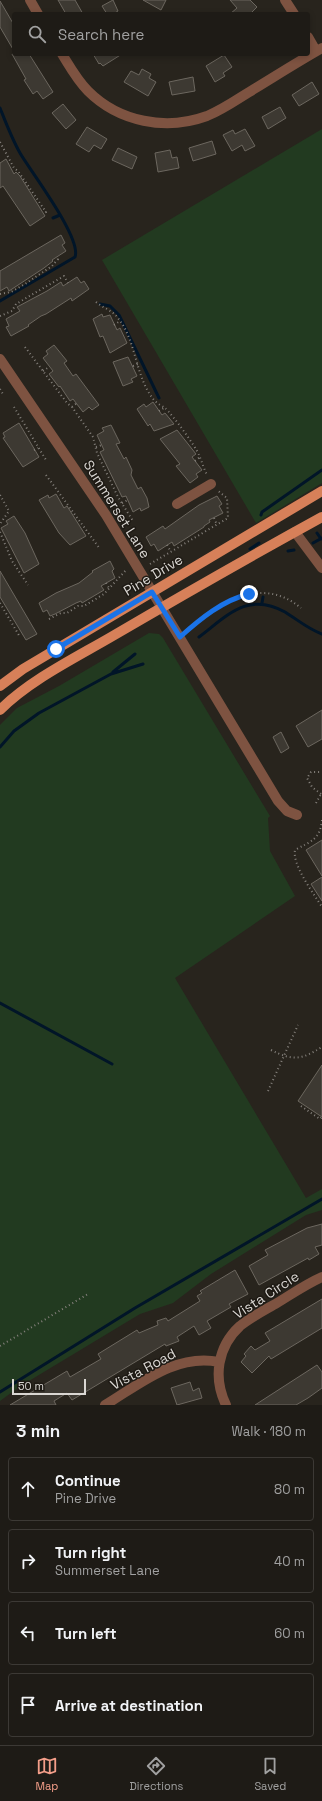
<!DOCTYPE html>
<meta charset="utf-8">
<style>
body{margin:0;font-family:"Space Grotesk",sans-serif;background:#2b2823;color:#f1f3f6}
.scale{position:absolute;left:12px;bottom:10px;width:74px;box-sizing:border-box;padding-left:4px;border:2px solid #dad7d3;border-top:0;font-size:11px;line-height:14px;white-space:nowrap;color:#dad7d3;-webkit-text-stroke:3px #1e1a14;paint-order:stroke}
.stop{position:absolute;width:12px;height:12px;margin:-9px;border:3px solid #1a73e8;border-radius:50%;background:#fff}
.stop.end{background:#1a73e8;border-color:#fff;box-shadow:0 1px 4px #0008}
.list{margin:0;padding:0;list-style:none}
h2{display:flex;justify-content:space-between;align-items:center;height:52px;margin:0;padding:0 16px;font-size:17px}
h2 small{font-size:13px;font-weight:400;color:#a1a1a1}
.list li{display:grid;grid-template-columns:26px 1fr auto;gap:12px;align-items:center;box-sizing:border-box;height:64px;margin:0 8px 8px;padding:0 8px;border:1px solid #3c3935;border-radius:4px}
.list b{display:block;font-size:15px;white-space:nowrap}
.list p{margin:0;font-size:13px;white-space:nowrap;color:#a1a1a1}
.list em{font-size:13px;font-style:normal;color:#a1a1a1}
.icon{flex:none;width:22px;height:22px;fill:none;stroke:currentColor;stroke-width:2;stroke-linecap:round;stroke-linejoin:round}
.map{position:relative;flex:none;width:322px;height:1405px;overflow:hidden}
.search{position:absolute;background:#1e1b16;box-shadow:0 2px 6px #0003;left:12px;right:12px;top:12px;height:44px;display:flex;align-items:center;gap:10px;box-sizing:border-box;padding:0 14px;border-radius:4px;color:#a1a1a1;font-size:15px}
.sheet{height:340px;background:#1e1b16}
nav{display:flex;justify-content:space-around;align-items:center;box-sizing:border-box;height:56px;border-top:1px solid #3c3935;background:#1e1b16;font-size:11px;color:#a1a1a1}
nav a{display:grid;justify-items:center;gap:2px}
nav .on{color:#f49e89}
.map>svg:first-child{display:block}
.green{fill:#223a20}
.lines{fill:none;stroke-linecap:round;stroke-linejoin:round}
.stream{stroke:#011528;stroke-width:3}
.building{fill:#3d3932;stroke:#6c675f}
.path{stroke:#85817c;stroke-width:2;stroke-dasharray:1 3;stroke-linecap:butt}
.minor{stroke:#7e5341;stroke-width:10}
.primary{stroke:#d78059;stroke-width:10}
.route{stroke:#1a73e8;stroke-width:5}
.labels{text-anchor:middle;stroke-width:3;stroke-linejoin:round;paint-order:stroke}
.street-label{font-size:14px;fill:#dad7d3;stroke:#1e1a14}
</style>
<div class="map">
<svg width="322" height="1405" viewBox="0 0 322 1405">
<rect width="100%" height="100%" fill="#28241d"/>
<path class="green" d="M322,129V483L256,523L102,260Z
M149,633L159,634L163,638L270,816L268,818L270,851L295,896L175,978L306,1198L322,1189V1210L306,1215L211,1274L173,1303L140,1314L19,1387L0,1401V725L17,708L59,686Z"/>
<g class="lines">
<path class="stream" d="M0,108C6,123 12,139 20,153C31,172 82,238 75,257L0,301
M53,218L60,215
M100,304L110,306L119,315L159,398
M261,515L262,512L322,470
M317,533L321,539
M313,543L322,538
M250,549L259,543
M288,551L294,550
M262,603L263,597
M199,637C227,616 248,591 285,612C298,620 308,629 322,634
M113,672L135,654
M0,747L14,731L39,713L111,674L143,664
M0,1003L112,1064
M0,1392L135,1308L322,1199"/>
</g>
<path class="building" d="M58,0H75L83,14H66Z
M113,0L118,11L113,14H107L102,6Z
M143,0H166L161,10Z
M230,0H250L257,7L250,14H230L237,8Z
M0,1L14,25V51L0,27Z
M12,54H29L53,92L43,99L37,91L33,94L24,80L26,79Z
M93,54H122L103,66L100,63L99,64Z
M224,55L232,67L223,73L225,76L215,82L206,66Z
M142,69L151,74L149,78L156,82L148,96L124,82L131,71L139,75Z
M193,77L195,91L172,95L169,82Z
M312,82L319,94L299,106L292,95Z
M63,104L76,120L66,129L52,113Z
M280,107L286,118L268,129L262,117Z
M87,127L107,139L101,149L94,145L89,152L76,144Z
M245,129L255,146L245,151L242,145L232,151L223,135L233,130L235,134Z
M212,141L216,154L193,161L189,148Z
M118,148L137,157L132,169L112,160Z
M170,150L172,158L177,157L179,168L158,172L155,153Z
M6,159L14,174L16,172L20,176L45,216L30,226L3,186L0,188V163Z
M61,235L65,243L62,245L66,251L52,260L53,261L44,268L9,291L7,287L0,291V271Z
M77,277L81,283L84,281L89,289L72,301L71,298L46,314L41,316L28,325L29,326L11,336L6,327L9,326L6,319L20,311L17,307L47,291L61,282L63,286Z
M102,314L103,317L110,315L117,330L120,328L127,343L110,353L103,336L100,337L93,319Z
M54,345L67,361L64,363L73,376L76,374L99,405L92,410L89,407L83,412L73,399L70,401L60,386L59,387L49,374L53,371L43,358L48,354L46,351Z
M128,357L137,376L131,379L133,382L123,386L113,362Z
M153,402L162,415L165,413L174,424L154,431L150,424L148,426L137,409L144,404L146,407Z
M19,423L39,457L23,467L3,438L5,437L3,433Z
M111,425L120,443L116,444L124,459L126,457L132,470L131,475L138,489L141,487L147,498L149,507L141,511L140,508L133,512L126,496L122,497L100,452L104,450L97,435L104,431L102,428Z
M177,430L196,454L192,457L202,470L196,474L198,477L190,483L176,466L180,464L160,439Z
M56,494L64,508L67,506L86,536L70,545L59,533L39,500L48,495L49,498Z
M217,496L222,504L219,506L223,513L209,520L210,522L204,526V527L174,546L172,542L158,551L154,544L151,546L146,537L163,526L165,529L199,505Z
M14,516L25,533L39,564L24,573L1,528L8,524L6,521Z
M110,561L114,569L112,571L115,578L101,586L104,590L82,603L81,601L76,603L55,614L50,616L47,610L43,612L39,603L56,593L79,583L93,572L92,571Z
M0,571L37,634L26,640L0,597Z
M322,710V739L308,747L296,726Z
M281,732L289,748L281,753L273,737Z
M322,840V876L306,850Z
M322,877V901L311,884Z
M322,1065V1117L298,1101Z
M322,1224V1245L315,1247L319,1254L309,1260L308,1258L259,1285L249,1266L268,1255L265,1250L307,1228Z
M235,1270L248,1294L229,1304L231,1307L207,1321L211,1328L199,1335L194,1326L177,1337L179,1341L166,1346L165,1344L72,1400L67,1393L54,1401L56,1405H10L67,1371L70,1377L101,1359L98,1354L137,1330L139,1333L158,1325L157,1321L166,1318L168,1321L200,1301L197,1296L202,1293L200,1291Z
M322,1299V1328L271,1359L269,1356L252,1373L241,1362L246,1356L244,1354L251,1346L255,1350L270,1341L265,1333Z
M317,1365L322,1372V1388L308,1398L296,1405H255Z
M190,1382L193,1391L199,1388L202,1398L177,1405L171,1388Z"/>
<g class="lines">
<path class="path" d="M0,142L14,168L18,171L46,212L44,213
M0,294L11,292L25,284L52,266L58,259L57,257
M96,302C103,308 112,310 118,318C137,341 135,379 155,401C158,404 162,406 165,408C172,414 196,447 199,455C202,462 204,469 207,475
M0,316L12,311L16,304L64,276L68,283
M114,325L120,321
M25,347L67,403L72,407L93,437L97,453L118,497L133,521
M133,366L138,364
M43,371L49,367
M0,389L4,396
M14,407L46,460
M72,407L77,403
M159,411L164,408
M96,447L102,445
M34,450L38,448
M195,461L200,457
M46,475L100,549
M0,495L9,511L0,524
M122,503L128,500
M214,518L217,525
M0,532L12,561L28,585
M167,545L171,552
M150,564L228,518L227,498L217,490
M106,583L109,588
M0,603L20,637
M49,619L61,613H67L78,606H84L104,594L127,569
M187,631C220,603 261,575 301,608
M321,794L312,787L307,778L311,772H322
M316,803L321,794
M322,820C320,840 311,841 295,850C292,865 314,894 322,907
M271,1050C293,1061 301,1060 322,1047
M268,1091L298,1025
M301,1106L320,1119L322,1117
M0,1346L88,1294"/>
<path class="minor" d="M30,0L38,14
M285,0L294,14
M308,37L316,51
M62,54C70,67 77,80 88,91C119,122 166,131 207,116C224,109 239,98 254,89C277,75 299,61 322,48
M0,359L106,515L278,801L287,811L297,815
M177,504L211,484
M295,532L322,568
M105,1405C140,1384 176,1353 219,1362
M226,1405C213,1378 217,1347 240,1326C251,1317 265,1310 277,1303C292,1294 306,1284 322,1277"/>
<path class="primary" d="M0,686L23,669L322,491
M0,710C30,680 75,658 111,637C181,596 251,556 322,517"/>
</g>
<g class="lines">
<path class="route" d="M56,649L152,592L180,637C200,619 223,600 249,594"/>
</g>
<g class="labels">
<g class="street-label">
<text transform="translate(117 509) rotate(58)" y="5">Summerset Lane</text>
<text transform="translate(153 575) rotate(-31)" y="5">Pine Drive</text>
<text transform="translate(266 1295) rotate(-33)" y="5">Vista Circle</text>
<text transform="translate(143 1369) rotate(-28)" y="5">Vista Road</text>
</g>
</g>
</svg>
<div class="scale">50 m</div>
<div class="stop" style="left:56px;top:649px"></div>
<div class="stop end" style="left:249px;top:594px"></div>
<div class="search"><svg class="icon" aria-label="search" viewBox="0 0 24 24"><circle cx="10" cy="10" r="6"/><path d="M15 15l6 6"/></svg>Search here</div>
</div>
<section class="sheet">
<h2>3 min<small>Walk · 180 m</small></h2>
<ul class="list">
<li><svg class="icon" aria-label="ahead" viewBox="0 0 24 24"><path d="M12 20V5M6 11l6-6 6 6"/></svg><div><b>Continue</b><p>Pine Drive</p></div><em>80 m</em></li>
<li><svg class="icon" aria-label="right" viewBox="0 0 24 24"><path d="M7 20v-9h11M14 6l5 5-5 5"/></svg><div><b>Turn right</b><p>Summerset Lane</p></div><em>40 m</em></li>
<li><svg class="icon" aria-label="left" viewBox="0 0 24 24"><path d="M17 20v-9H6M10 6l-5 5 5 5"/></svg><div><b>Turn left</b></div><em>60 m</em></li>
<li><svg class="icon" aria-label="arrive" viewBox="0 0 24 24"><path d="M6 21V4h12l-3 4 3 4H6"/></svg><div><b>Arrive at destination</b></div></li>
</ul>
</section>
<nav>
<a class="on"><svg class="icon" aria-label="map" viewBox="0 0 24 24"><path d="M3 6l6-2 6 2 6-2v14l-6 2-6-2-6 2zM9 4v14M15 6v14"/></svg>Map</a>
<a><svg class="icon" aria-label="directions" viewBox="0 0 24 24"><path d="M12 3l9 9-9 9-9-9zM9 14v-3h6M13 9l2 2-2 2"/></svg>Directions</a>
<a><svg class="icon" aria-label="saved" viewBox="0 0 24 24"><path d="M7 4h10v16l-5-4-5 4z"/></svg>Saved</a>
</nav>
